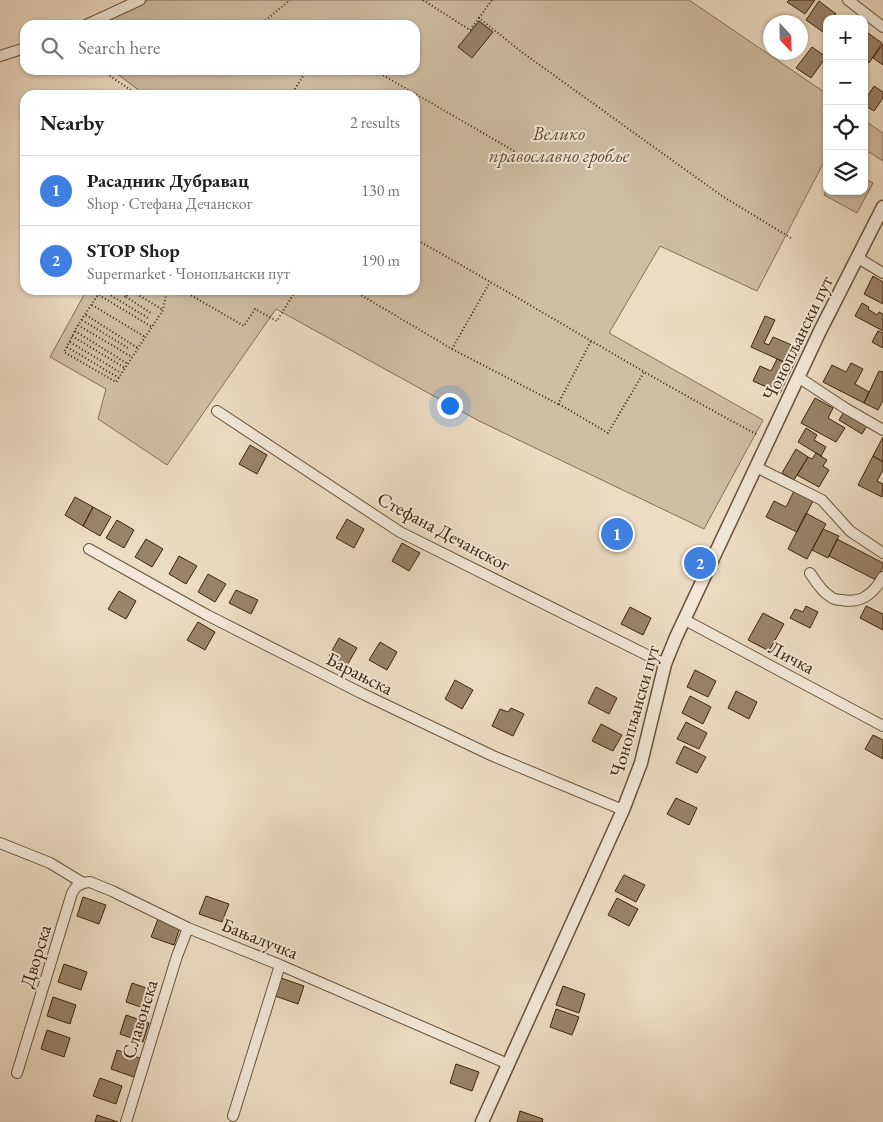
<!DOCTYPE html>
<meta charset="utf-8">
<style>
body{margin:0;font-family:"EB Garamond",serif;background:#f2f2f2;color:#202124}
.controls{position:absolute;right:15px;top:15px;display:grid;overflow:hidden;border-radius:10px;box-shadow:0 1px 4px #0004}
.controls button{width:45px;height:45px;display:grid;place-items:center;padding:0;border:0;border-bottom:1px solid #e0e0e0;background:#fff;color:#202124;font:25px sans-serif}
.compass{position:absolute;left:763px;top:15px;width:45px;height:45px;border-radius:50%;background:#fff;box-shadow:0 1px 4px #0004;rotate:158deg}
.you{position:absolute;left:449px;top:405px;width:18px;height:18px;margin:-12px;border:4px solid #fff;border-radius:50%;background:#1a73e8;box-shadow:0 0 0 8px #1a73e833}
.badge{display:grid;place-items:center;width:32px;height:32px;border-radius:50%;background:#8f2418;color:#fff;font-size:16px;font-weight:700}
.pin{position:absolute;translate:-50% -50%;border:2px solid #fff;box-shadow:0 1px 5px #0006}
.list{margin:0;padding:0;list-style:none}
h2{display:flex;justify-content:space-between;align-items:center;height:65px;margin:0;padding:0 20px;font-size:21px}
h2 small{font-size:16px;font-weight:400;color:#757577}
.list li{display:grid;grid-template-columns:32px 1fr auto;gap:15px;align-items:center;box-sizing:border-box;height:70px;padding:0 20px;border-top:1px solid #e0e0e0}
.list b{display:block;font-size:19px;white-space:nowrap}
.list p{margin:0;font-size:16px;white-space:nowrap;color:#757577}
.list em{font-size:16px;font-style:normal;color:#757577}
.icon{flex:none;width:28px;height:28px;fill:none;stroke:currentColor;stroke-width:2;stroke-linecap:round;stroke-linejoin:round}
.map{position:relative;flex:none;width:883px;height:1122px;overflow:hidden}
.search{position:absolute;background:#fff;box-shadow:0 1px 4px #0004;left:20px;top:20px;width:400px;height:55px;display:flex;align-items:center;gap:12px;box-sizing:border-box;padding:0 18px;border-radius:15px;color:#757577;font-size:19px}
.panel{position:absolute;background:#fff;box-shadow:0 1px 4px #0004;left:20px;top:90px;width:400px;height:205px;border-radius:15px}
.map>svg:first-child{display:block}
.green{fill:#cfbda4;stroke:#867056}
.building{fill:#99836a;stroke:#3d2309}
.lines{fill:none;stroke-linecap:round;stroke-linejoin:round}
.minor-casing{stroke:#695138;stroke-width:12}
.tertiary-casing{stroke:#695138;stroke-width:15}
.path{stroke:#3d2309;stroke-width:2;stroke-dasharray:1 2.5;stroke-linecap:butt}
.minor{stroke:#f3e8d9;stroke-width:10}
.tertiary{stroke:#f3e8d9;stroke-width:12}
.labels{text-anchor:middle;stroke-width:4;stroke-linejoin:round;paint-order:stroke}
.park-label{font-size:19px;font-style:italic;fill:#624a30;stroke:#f3e8d9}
.street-label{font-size:19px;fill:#3d2309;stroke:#f3e8d9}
</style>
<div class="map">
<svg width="883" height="1122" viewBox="0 0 883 1122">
<rect width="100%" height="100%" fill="#eddcc4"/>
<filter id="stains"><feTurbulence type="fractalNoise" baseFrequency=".004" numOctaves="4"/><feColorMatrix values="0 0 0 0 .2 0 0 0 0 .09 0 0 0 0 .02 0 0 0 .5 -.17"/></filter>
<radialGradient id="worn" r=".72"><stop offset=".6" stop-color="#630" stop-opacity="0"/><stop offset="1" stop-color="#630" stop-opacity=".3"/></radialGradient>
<path class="green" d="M148,0H689L827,94V156L757,291L660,246L609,333L763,420L704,529L479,421L276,309L167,465L98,419L106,389L50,357L85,293L80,290H415V95H138L140,91L112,70H415V25H93Z
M864,120L883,133V161L864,149Z
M864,178L873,183L857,213L824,195L827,189V191H864Z"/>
<path class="building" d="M789,0H815L805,14L787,2Z
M819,1L836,14L833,19H827V27L823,32L806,20Z
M479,21L493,32L472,58L458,47Z
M868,33L882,43L869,63L864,60V38Z
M883,44V65L873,58Z
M812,47L826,57L811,78L796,68Z
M874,86L883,92V98L874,111L864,105V95L867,97Z
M873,276L883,282V304L864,294Z
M862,303L869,307L868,309L877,315L879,312L883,314V331L855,316Z
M765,316L775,320L764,343L769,345L773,337L801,349L793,366L751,347Z
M878,331L883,333V348L872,342Z
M777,359L793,366L780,393L753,381L760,366L771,371Z
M851,363L863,369L855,384L869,392L864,403L823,382L832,365L846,372Z
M879,371L883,372V400L878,410L864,403Z
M815,398L833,408L828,418L845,428L836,442L801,423Z
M845,410L868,424L862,434L839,420Z
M806,428L817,435L814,440L826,447L821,456L798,442Z
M883,437V462L873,456Z
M250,445L267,455L257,474L239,464Z
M796,449L808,457L794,480L782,473Z
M816,453L827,460L823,466L829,470L819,487L797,475L808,457L812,459Z
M873,456L883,462V470L877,481L883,484L882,497L858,485Z
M794,491L813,501L797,532L766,517L774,501L786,507Z
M75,497L93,507L83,526L65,515Z
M93,507L111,517L100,536L83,526Z
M806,513L826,524L807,559L788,549Z
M347,519L364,529L354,548L336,538Z
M117,520L134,530L124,548L106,538Z
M823,529L839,536L828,558L812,550Z
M146,539L163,549L152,567L135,557Z
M837,539L883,563V567L876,580L829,556Z
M402,543L420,553L409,571L392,561Z
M179,556L197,566L186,584L169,574Z
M208,574L226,584L215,602L198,592Z
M236,590L258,600L251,614L229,603Z
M119,591L136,601L126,619L108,609Z
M806,606L818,612L810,628L790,618L795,609L803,612Z
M866,606L883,614V630L860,618Z
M630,607L651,618L643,635L621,624Z
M763,613L784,624L769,651L748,640Z
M198,622L215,632L205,650L187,640Z
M339,638L357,648L346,667L329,656Z
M380,642L397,652L387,670L369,660Z
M695,670L716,681L708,697L687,687Z
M455,680L473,690L462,709L445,699Z
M596,687L617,698L609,714L588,703Z
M736,691L757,702L749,719L728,708Z
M690,696L711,707L703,724L682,713Z
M511,708L524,714L513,736L492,726L500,709L508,712Z
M686,722L707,733L699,749L677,739Z
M601,724L622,735L613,751L592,741Z
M873,735L883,740V759L865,749Z
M684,746L706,757L697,773L676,763Z
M676,798L697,808L689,825L667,814Z
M624,875L645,885L636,902L615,891Z
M206,896L229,904L222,922L199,914Z
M83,897L106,905L99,924L77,916Z
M617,898L638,909L629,926L608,915Z
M158,919L180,927L174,945L151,937Z
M64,964L87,972L81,990L58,982Z
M281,978L304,986L298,1004L275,996Z
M132,983L155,991L149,1010L126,1002Z
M563,986L585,994L579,1013L556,1005Z
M53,997L76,1005L70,1024L47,1016Z
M556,1009L579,1017L572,1035L550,1027Z
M126,1015L149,1023L143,1042L120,1034Z
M47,1030L70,1038L64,1057L41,1049Z
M117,1050L140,1058L134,1077L111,1069Z
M456,1064L479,1072L472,1091L450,1083Z
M100,1078L122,1086L116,1104L93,1096Z
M520,1111L543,1119L542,1122H517Z
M97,1115L118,1122H95Z"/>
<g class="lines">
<defs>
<path id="minor" d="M848,0L883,27
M86,25L140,0
M0,56L25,48
M858,258L883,273
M798,377L845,408L883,430
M217,411L400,532L665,664
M756,467L822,500L850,531L883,553
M89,549L207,615L363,694L493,756L623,810
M810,573C815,581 822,592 831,597C833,599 839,600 842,600C862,604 874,593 883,577
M685,620L883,726
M0,843L50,863L83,883L90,882L112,891L188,928L280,965L508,1064
M17,1073L72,893L76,887L83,883
M233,1116L280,965
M126,1122L177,956L188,928"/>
<path id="tertiary" d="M482,1122L623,810L641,763L665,664L676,637L820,331L883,207"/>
</defs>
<use href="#minor" class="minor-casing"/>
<use href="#tertiary" class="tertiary-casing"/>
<path class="path" d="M423,0L470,30L479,18L523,53L722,196L791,238
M479,18L492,0
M260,25L290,0
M101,70L138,95
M374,70L516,152
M204,71L205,70
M291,95L307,70
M415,239C530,303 641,373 758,435
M101,290L78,325L64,352L116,382L163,310L167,290
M102,290L148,318
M116,290L126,297L130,290L163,310
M182,290L244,326L255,309L277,321L296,290
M365,290L361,295L452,349L490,282
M99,295L152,327
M126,297L151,313
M92,305L145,337
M86,315L138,348
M82,320L128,348
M78,325L132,357
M75,331L128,364
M72,336L125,368
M70,342L121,373
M67,347L119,378
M452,349L558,404L591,341
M559,404L608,433L644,372"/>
<use href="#minor" class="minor"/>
<use href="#tertiary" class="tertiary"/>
</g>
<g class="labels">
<g class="park-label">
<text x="559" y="140">Велико<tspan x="559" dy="22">православно гробље</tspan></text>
</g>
<g class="street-label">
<text transform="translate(797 338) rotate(-64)" y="7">Чонопљански пут</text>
<text transform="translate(444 531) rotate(28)" y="7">Стефана Дечанског</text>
<text transform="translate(792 657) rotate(28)" y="7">Личка</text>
<text transform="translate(360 673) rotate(27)" y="7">Барањска</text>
<text transform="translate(634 711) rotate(-74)" y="7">Чонопљански пут</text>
<text transform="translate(260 938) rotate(22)" y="7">Бањалучка</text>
<text transform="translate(35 956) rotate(-73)" y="7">Дворска</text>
<text transform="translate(139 1019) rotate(-73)" y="7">Славонска</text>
</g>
</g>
<rect width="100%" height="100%" filter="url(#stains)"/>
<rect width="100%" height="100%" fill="url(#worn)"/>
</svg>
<div class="controls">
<button>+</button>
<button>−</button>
<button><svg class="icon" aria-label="locate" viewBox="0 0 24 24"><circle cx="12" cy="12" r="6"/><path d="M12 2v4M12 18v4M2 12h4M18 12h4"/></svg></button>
<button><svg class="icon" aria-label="layers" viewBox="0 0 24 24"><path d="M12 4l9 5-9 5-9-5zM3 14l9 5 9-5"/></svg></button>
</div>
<svg class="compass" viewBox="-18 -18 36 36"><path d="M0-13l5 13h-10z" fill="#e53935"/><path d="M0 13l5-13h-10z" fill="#757577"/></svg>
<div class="you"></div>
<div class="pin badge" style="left:617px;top:534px;background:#3f7fe0">1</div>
<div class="pin badge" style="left:700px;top:563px;background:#3f7fe0">2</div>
<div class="search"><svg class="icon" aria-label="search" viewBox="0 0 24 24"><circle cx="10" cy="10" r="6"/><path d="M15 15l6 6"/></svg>Search here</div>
<section class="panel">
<h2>Nearby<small>2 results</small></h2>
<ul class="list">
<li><span class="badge" style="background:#3f7fe0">1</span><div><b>Расадник Дубравац</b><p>Shop · Стефана Дечанског</p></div><em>130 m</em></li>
<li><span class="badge" style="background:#3f7fe0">2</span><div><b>STOP Shop</b><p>Supermarket · Чонопљански пут</p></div><em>190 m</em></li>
</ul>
</section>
</div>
